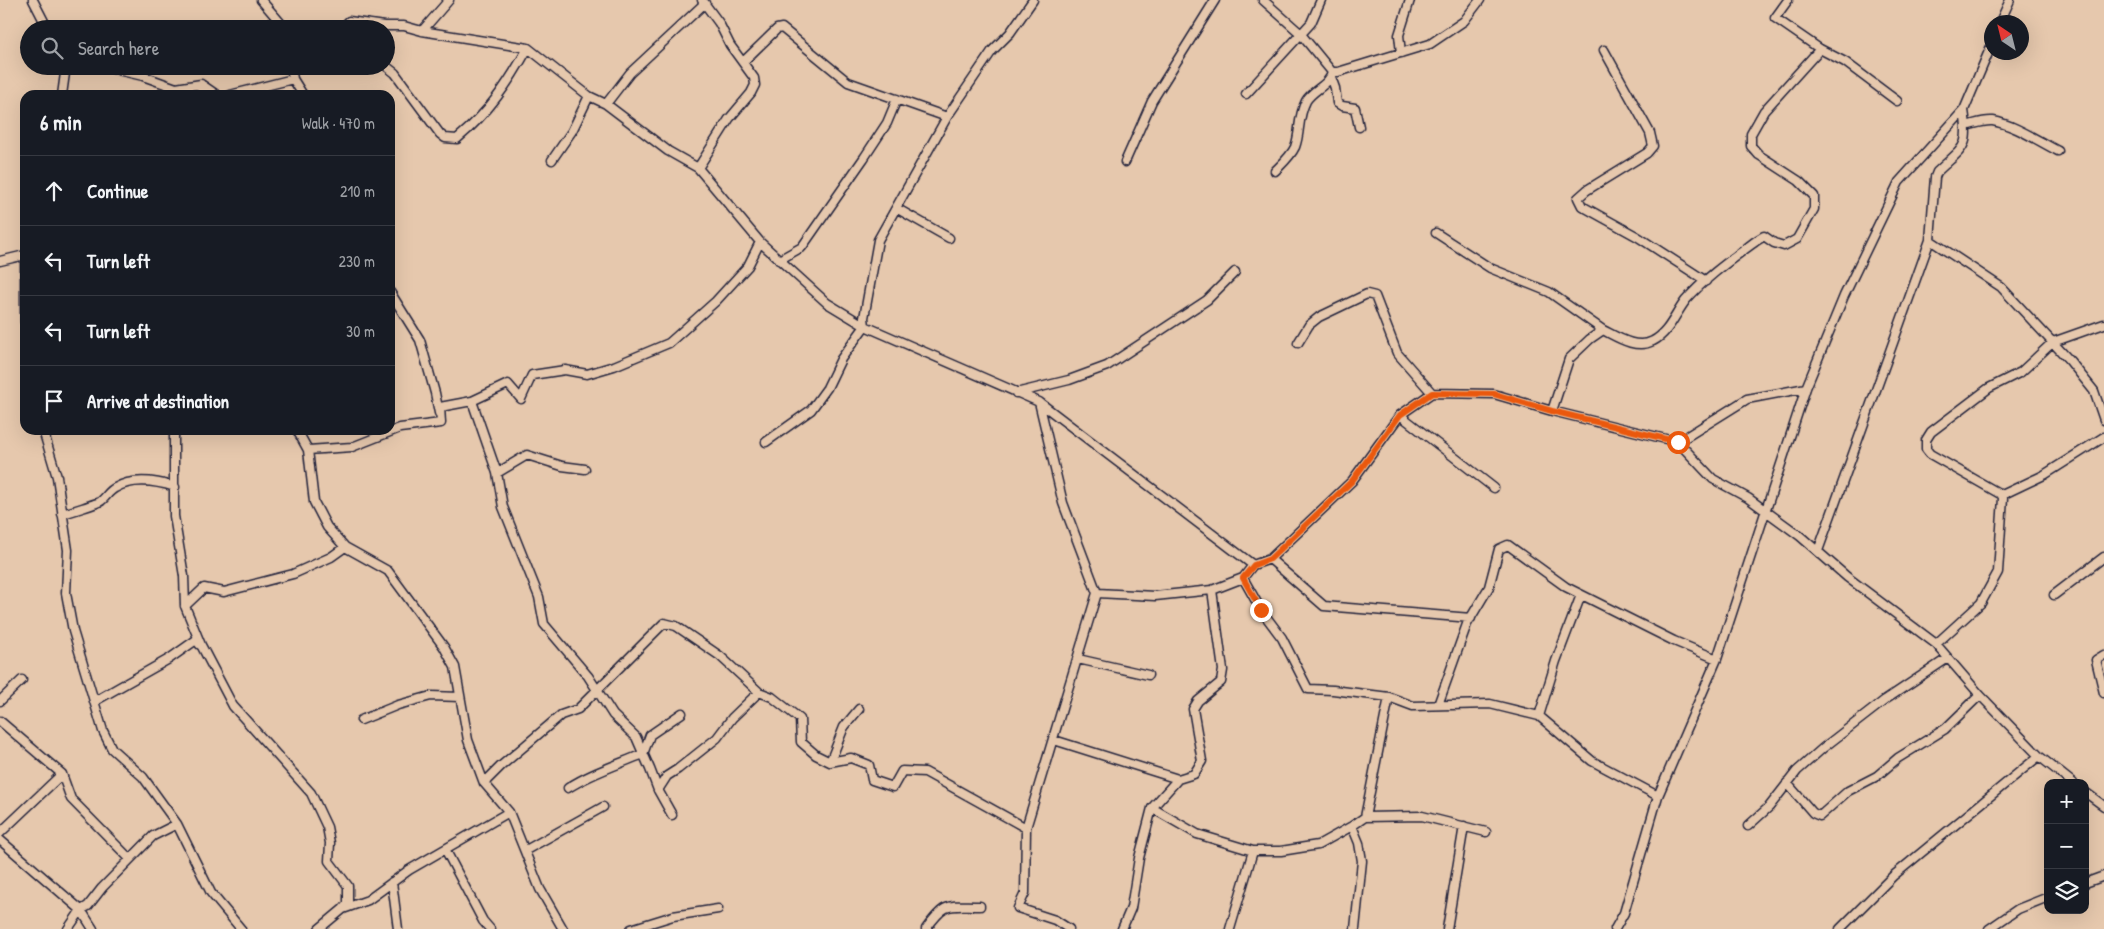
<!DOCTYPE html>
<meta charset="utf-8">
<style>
body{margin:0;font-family:"Patrick Hand",sans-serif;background:#20242c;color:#f1f3f6}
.controls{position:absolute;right:15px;bottom:15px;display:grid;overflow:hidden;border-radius:10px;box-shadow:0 5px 20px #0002}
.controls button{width:45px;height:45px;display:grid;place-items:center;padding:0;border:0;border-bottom:1px solid #363941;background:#171b24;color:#f1f3f6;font:25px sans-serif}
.compass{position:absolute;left:1984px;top:15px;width:45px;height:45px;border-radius:50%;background:#171b24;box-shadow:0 5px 20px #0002;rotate:325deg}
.stop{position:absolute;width:15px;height:15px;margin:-11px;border:4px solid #ea580c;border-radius:50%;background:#fff}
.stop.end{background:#ea580c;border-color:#fff;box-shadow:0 1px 5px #0008}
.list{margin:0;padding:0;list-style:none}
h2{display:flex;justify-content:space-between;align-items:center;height:65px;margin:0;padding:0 20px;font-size:21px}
h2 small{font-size:16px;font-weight:400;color:#9ea1a6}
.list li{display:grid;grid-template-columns:32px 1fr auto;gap:15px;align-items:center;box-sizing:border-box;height:70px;padding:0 20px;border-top:1px solid #363941}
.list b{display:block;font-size:19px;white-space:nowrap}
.list em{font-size:16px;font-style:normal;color:#9ea1a6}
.icon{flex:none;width:28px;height:28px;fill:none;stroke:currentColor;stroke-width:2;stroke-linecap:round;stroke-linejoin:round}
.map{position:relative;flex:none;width:2104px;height:929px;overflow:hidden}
.search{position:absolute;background:#171b24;box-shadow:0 5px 20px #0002;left:20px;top:20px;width:375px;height:55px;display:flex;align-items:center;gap:12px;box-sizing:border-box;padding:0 18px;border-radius:28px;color:#9ea1a6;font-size:19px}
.panel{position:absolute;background:#171b24;box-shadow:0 5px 20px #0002;left:20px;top:90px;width:375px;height:345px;border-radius:15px}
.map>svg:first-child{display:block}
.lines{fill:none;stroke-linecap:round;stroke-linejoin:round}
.minor-casing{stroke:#22223b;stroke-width:11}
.minor{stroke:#e6c8ad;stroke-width:8}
.route{stroke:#ea580c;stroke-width:6}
</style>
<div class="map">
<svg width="2104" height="929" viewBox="0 0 2104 929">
<rect width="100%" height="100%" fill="#e6c8ad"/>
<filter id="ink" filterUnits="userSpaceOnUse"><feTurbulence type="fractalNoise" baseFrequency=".02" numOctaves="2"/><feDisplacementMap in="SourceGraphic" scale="10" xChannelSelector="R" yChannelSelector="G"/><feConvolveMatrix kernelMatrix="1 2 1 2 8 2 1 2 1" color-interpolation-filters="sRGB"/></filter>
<g filter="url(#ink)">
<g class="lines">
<defs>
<path id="minor" d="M33,0L48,29
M261,0L286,29
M1263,0L1300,33L1332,72H1338L1430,44L1464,21L1480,0
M1788,0L1775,18L1820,49L1845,62L1897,101
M2000,22L2010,0
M341,29L349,21L384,26H404L422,31L528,48L589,96L606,104L668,151L698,168L760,242L827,303L865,326L1039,402L1253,565L1270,559L1352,481L1400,415L1432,393L1494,394L1552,411L1678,442L1713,479L1748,498L1800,536L1847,577L1936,644L1980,695L2039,756L2073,783
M422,31L449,0
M1604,50L1650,133L1653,146L1647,153L1587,190L1578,198L1582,206L1638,237L1706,281
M1401,53L1399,35L1410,0
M743,62L777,29L782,28L848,82L947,117
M100,66L143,76L176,88L201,84L217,95
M386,66L395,73L440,134L445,138L457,139C489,112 508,84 528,48
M1331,77L1335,88L1337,103L1342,106L1355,108L1359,127
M293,79L303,95
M201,84L202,95
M1246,94L1311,23L1321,0
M62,95L66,66
M230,95L293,79L291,66
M606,104L630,73L705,3
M1966,126C1975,124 1984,120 1993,121C2015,125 2038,141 2058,151
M552,160L572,131L589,96
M1125,162L1152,101L1215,0
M698,168L729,119L751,93L755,85L754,78L730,45L719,23L702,0
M1275,171C1282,164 1291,156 1295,147C1301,131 1297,119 1306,101C1313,89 1330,85 1332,72
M896,208L949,238
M1436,233L1490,268L1549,292L1603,330
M1930,240L2001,287L2070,361L2094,391L2104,420
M779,260L802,247L864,158L887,123L897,99
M0,261L25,255
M25,263V322
M390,292L420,340L435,393L439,413
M1298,343L1309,325L1319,317L1367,294L1375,296L1397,353L1432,393
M1016,393L1069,380L1107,366L1207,300L1235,272
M472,401L497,473L503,507L539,597L544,624L588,676L613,715L636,737L650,769L658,790L672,815
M1039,402L1063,503L1097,593L1026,828L1025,893L1018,908L1055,920L1069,929
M1552,411L1569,359L1590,339L1603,330C1617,337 1636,350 1653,341C1669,333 1675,314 1686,300C1706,277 1732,259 1756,241L1764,236L1774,243L1784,246L1797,239L1814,209V196L1799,181L1759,155L1751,146V134L1764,111L1820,49
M1400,415L1494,488
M43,430L57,477L68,550L66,593L73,631L103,731L112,749L143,777L177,824L211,893L241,929
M174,430V516L184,576L185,606L201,645L233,706L311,793L327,827L330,843L329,861L348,886V903L343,909
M297,430L308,450L314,502L327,527L345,547L388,571L444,647L455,667L468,740L484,783L509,812L540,889L563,929
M766,442L811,410L827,388L841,359L865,326L864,318L878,240L947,117L992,51L1010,33L1033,0
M1678,442L1747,399L1806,388
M308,450L352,447L400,428L441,423L440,407L472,401L508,384L521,399L532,375L565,370L587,374L614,366L669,343L716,301L748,266L760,242
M497,473L527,455L562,466L585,469
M2002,495L2044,475L2104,437
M62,514C67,513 99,503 101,501C106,497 109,491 115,488C134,477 156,481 175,487
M1818,551L1930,240L1935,177L1937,172C1964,146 1970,149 1964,110
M1270,559L1324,606L1471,618
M1243,578L1261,610L1282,638L1308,689L1333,690L1389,697L1413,706L1490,704L1539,716L1592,761L1658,796
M1097,593L1155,596L1212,590L1243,578L1253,565
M2054,595L2104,557
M185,606L204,588L224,592L293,574L331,557L345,547
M1936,644L1981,603L1998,572L2003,498L2002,495L1930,454L1926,449V440L1931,432L1989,388L2021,372L2053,342L2104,324
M2104,655L2096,660L2104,693
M1078,659L1148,675
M0,701L22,680
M95,701L169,659L196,640L200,645
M1438,705L1467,624L1489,587L1499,549L1508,545L1566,587L1674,641L1717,659
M1539,716L1556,661L1581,595
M361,720L398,705L431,696L460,697
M0,721L62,774L71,799L130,859
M1054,740L1178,779
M830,762L844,727L859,709
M484,783L501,766L561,715L578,709L664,623L676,626L720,656L759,692L772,697L800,719L801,742L816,755L830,762L851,758L869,765L872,780L893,787L902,771L925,772L1026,828
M1787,783L1813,813L1820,816L1848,791L1877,776L1898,758L1945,729L1980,695
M568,788C591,773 617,765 643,754L650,735L682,713
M658,790L667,776L678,769L717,738L732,718L759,692
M2085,792L2104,806
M1152,808L1197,834L1253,851H1281L1318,845L1352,826L1365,817L1422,816L1486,832
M1365,817L1389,697
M1352,826L1359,843L1362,861L1355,929
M1748,826L1769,807L1797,771L1823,748L1885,700L1948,658
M0,833L62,774
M0,840L81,910L93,929
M445,849L483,921L490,929
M526,850L603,807
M392,882L398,929
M2085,883L2104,876
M68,929L81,910L88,906L102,888L153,836L177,824
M319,929L343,909L368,900L409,870L509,812
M631,929L673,916L718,909
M926,929C946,901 948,906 980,906
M1122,929L1131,908L1139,858L1152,808L1178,779L1194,774L1202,761L1193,709L1198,701L1221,682L1223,670L1212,590
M1230,929L1253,851
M1447,929L1464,826
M1615,929L1624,913L1658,796L1717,659L1806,388L1844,296L1899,182L1964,110L1992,44
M1840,929L1893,876L2039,756
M1989,929L2018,909L2048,897"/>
</defs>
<use href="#minor" class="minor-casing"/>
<use href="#minor" class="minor"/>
</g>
</g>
<g class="lines" filter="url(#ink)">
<path class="route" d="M1261,610L1243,578L1254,565L1270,559L1352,481L1400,415L1432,393L1494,394L1552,411L1678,442"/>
</g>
</svg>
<div class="controls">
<button>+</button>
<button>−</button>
<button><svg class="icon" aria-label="layers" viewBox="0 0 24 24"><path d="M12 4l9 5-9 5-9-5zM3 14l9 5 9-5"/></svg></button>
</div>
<svg class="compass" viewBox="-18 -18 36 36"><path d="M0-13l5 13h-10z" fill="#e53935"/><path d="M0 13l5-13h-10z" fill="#9ea1a6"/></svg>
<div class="stop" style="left:1678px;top:442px"></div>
<div class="stop end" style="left:1261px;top:610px"></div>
<div class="search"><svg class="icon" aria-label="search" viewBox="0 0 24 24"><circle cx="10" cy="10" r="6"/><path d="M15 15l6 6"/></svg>Search here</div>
<section class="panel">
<h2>6 min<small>Walk · 470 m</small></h2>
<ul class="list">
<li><svg class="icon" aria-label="ahead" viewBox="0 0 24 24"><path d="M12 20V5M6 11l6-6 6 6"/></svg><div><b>Continue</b></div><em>210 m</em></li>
<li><svg class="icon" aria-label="left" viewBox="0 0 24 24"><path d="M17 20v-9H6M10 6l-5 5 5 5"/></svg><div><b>Turn left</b></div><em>230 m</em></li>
<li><svg class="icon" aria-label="left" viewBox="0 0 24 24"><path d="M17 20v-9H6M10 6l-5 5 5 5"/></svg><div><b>Turn left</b></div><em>30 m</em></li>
<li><svg class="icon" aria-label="arrive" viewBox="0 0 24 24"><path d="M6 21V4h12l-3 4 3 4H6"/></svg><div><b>Arrive at destination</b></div></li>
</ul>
</section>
</div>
